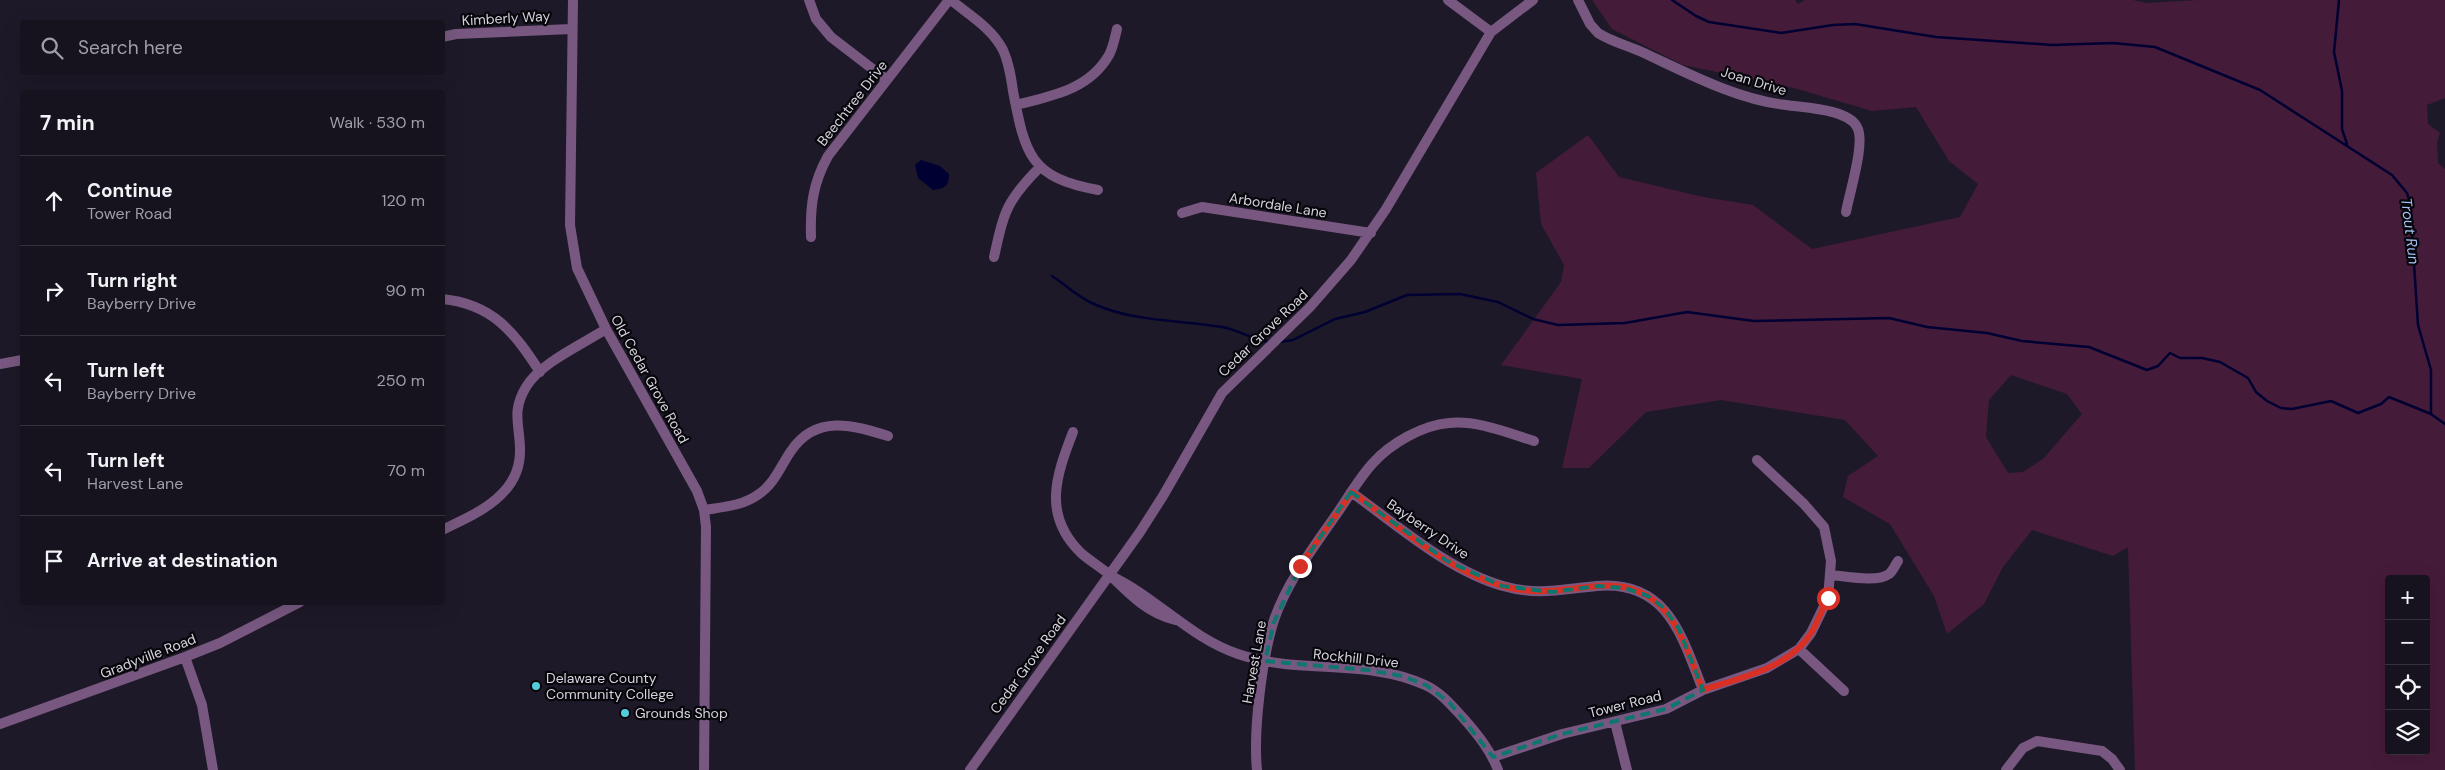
<!DOCTYPE html>
<meta charset="utf-8">
<style>
body{margin:0;font-family:"DM Sans",sans-serif;background:#1f1c27;color:#f1f3f6}
.controls{position:absolute;right:15px;bottom:15px;display:grid;overflow:hidden;border-radius:5px;box-shadow:0 5px 20px #0002}
.controls button{width:45px;height:45px;display:grid;place-items:center;padding:0;border:0;border-bottom:1px solid #35323c;background:#16131e;color:#f1f3f6;font:25px sans-serif}
.stop{position:absolute;width:15px;height:15px;margin:-11px;border:4px solid #d93025;border-radius:50%;background:#fff}
.stop.end{background:#d93025;border-color:#fff;box-shadow:0 1px 5px #0008}
.list{margin:0;padding:0;list-style:none}
h2{display:flex;justify-content:space-between;align-items:center;height:65px;margin:0;padding:0 20px;font-size:21px}
h2 small{font-size:16px;font-weight:400;color:#9e9ea4}
.list li{display:grid;grid-template-columns:32px 1fr auto;gap:15px;align-items:center;box-sizing:border-box;height:90px;padding:0 20px;border-top:1px solid #35323c}
.list b{display:block;font-size:19px;white-space:nowrap}
.list p{margin:0;font-size:16px;white-space:nowrap;color:#9e9ea4}
.list em{font-size:16px;font-style:normal;color:#9e9ea4}
.icon{flex:none;width:28px;height:28px;fill:none;stroke:currentColor;stroke-width:2;stroke-linecap:round;stroke-linejoin:round}
.map{position:relative;flex:none;width:2445px;height:770px;overflow:hidden}
.search{position:absolute;background:#16131e;box-shadow:0 5px 20px #0002;left:20px;top:20px;width:425px;height:55px;display:flex;align-items:center;gap:12px;box-sizing:border-box;padding:0 18px;border-radius:5px;color:#9e9ea4;font-size:19px}
.panel{position:absolute;background:#16131e;box-shadow:0 5px 20px #0002;left:20px;top:90px;width:425px;height:515px;border-radius:5px}
.map>svg:first-child{display:block}
.green{fill:#451b3a;fill-rule:evenodd}
.water{fill:#000032}
.lines{fill:none;stroke-linecap:round;stroke-linejoin:round}
.stream{stroke:#000032;stroke-width:2.5}
.minor{stroke:#785880;stroke-width:10}
.route{stroke:#d93025;stroke-width:6}
.marked{fill:none;stroke:#0f766e;stroke-width:4;stroke-dasharray:10 6;stroke-linejoin:round}
.poi-dot{fill:#53cbda;stroke:#07060b;stroke-width:2}
.labels{text-anchor:middle;stroke-width:4.5;stroke-linejoin:round;paint-order:stroke}
.street-label{font-size:14px;fill:#d7d3de;stroke:#07060b}
.poi-label{font-size:14px;fill:#d7d3de;stroke:#07060b;text-anchor:start}
.water-label{font-size:15px;font-style:italic;fill:#a3bff3;stroke:#07060b}
</style>
<div class="map">
<svg width="2445" height="770" viewBox="0 0 2445 770">
<rect width="100%" height="100%" fill="#1e1928"/>
<path class="green" d="M1592,0H1795L1798,4L1805,0H2133L2146,3L2198,0H2445V98L2427,105L2428,124L2440,133L2437,142L2438,163L2445,169V770H2135L2128,547L2113,556L2032,530L2003,567L1984,604L1947,634L1934,596L1890,524L1843,497L1848,476L1878,456L1845,420L1721,400L1646,412L1589,468H1562L1582,379L1501,365L1561,282L1564,265L1541,224L1536,173L1588,135L1619,177L1703,197L1753,205L1812,249L1960,217L1978,184L1949,161L1916,107L1872,111L1794,88L1683,65L1612,29ZM2011,375L2067,394L2082,414L2043,459L2023,472L2008,473L1986,437L1989,400ZM2389,579H2426V751H2389Z"/>
<path class="water" d="M921,160L940,166L949,174C949,187 945,188 933,190L918,178L915,165Z"/>
<g class="lines">
<path class="stream" d="M1672,0L1696,16L1709,22L1781,33L1833,25L1855,24L1936,37L2052,45L2113,43L2155,47L2260,90L2392,175L2407,193L2410,203L2418,325L2431,370V414
M2339,0L2334,52L2342,91V129L2347,144
M1052,276C1066,285 1079,298 1094,304C1134,322 1180,320 1222,327C1240,330 1252,340 1269,342
M1280,342L1293,340L1335,319L1365,312L1407,295L1460,294L1498,302L1533,319L1558,325L1625,323L1687,312L1754,321L1889,318L1927,327L1987,333L2022,341L2089,347L2147,370L2158,366L2170,353L2180,358H2202L2220,362L2248,378L2256,392L2267,401L2281,408L2292,409L2331,401L2358,413L2381,404L2389,397L2431,414L2445,424"/>
<path class="minor" d="M573,0L570,225L577,268L606,329L697,491L704,510L706,527L704,770
M809,0L816,19L831,37L887,80
M951,0C969,15 992,28 1003,50C1009,63 1011,77 1013,91C1025,154 1030,178 1098,190
M1448,0L1491,32
M1578,0L1590,24L1598,33C1612,42 1629,46 1644,53C1687,73 1738,100 1786,105C1805,108 1848,109 1857,127C1866,142 1849,194 1846,212
M442,37L456,34L571,29
M1016,105C1051,96 1089,90 1109,55C1113,48 1115,37 1117,29
M1182,213L1202,207L1371,233
M811,237C810,206 813,183 828,156L949,0
M994,257C1004,212 1006,201 1040,167
M442,299C493,304 514,332 540,372
M0,364L22,360
M1073,432C1056,476 1042,515 1081,553C1090,561 1102,568 1111,576C1130,595 1149,614 1176,620
M1351,492C1397,525 1449,571 1503,586C1537,596 1563,589 1597,586C1668,580 1682,637 1703,690
M704,510C723,507 743,506 759,494C775,483 780,467 791,451C816,414 853,425 888,436
M442,530C476,514 521,495 520,450C520,425 511,412 526,387C540,363 583,344 606,329
M1109,575C1155,596 1190,638 1238,654C1298,675 1367,658 1425,685C1441,692 1453,707 1465,720C1478,735 1491,751 1498,770
M1830,575C1845,576 1877,583 1889,574C1893,571 1895,565 1898,561
M1799,649L1844,691
M185,657L202,705L213,770
M1615,722L1627,770
M0,724L185,657L220,643L300,602
M1493,757L1562,734L1666,709L1703,690L1767,668L1799,649L1811,633L1828,598L1831,561L1824,527L1804,504L1757,460
M970,770L1140,532L1163,496L1222,393L1310,307L1351,260L1386,209L1491,32L1533,0
M1257,770C1253,731 1262,658 1274,620C1288,580 1314,547 1338,512C1349,496 1360,477 1373,463C1391,443 1423,425 1449,423C1477,420 1508,433 1534,441
M2006,770L2023,748L2037,741L2102,751L2112,759L2120,770"/>
</g>
<g class="lines">
<path class="route" d="M1300,566L1352,492C1397,525 1449,572 1503,586C1537,596 1563,589 1597,586C1668,580 1682,637 1703,690C1739,678 1790,668 1811,633C1818,622 1822,609 1828,598"/>
</g>
<path class="marked" d="M1351,492L1447,561L1502,586L1552,592L1599,586L1625,588L1648,596L1664,608L1679,629L1703,690L1666,709L1562,734L1493,757L1450,703L1426,685L1402,676L1367,670L1265,661L1274,622L1300,567Z"/>
<g class="poi-dot">
<circle cx="536" cy="686" r="5"/>
<circle cx="625" cy="713" r="5"/>
</g>
<g class="labels">
<g class="street-label">
<text transform="translate(506 18) rotate(-3)" y="5">Kimberly Way</text>
<text transform="translate(1754 81) rotate(17)" y="5">Joan Drive</text>
<text transform="translate(852 103) rotate(-52)" y="5">Beechtree Drive</text>
<text transform="translate(1278 205) rotate(9)" y="5">Arbordale Lane</text>
<text transform="translate(1263 333) rotate(-44)" y="5">Cedar Grove Road</text>
<text transform="translate(650 379) rotate(61)" y="5">Old Cedar Grove Road</text>
<text transform="translate(1428 529) rotate(34)" y="5">Bayberry Drive</text>
<text transform="translate(148 656) rotate(-21)" y="5">Gradyville Road</text>
<text transform="translate(1356 658) rotate(6)" y="5">Rockhill Drive</text>
<text transform="translate(1254 662) rotate(-80)" y="5">Harvest Lane</text>
<text transform="translate(1028 664) rotate(-54)" y="5">Cedar Grove Road</text>
<text transform="translate(1625 704) rotate(-14)" y="5">Tower Road</text>
</g>
<g class="poi-label">
<text x="546" y="683">Delaware County<tspan x="546" dy="16">Community College</tspan></text>
<text x="635" y="718">Grounds Shop</text>
</g>
<g class="water-label">
<text transform="translate(2410 231) rotate(83)" y="5">Trout Run</text>
</g>
</g>
</svg>
<div class="controls">
<button>+</button>
<button>−</button>
<button><svg class="icon" aria-label="locate" viewBox="0 0 24 24"><circle cx="12" cy="12" r="6"/><path d="M12 2v4M12 18v4M2 12h4M18 12h4"/></svg></button>
<button><svg class="icon" aria-label="layers" viewBox="0 0 24 24"><path d="M12 4l9 5-9 5-9-5zM3 14l9 5 9-5"/></svg></button>
</div>
<div class="stop" style="left:1828px;top:598px"></div>
<div class="stop end" style="left:1300px;top:566px"></div>
<div class="search"><svg class="icon" aria-label="search" viewBox="0 0 24 24"><circle cx="10" cy="10" r="6"/><path d="M15 15l6 6"/></svg>Search here</div>
<section class="panel">
<h2>7 min<small>Walk · 530 m</small></h2>
<ul class="list">
<li><svg class="icon" aria-label="ahead" viewBox="0 0 24 24"><path d="M12 20V5M6 11l6-6 6 6"/></svg><div><b>Continue</b><p>Tower Road</p></div><em>120 m</em></li>
<li><svg class="icon" aria-label="right" viewBox="0 0 24 24"><path d="M7 20v-9h11M14 6l5 5-5 5"/></svg><div><b>Turn right</b><p>Bayberry Drive</p></div><em>90 m</em></li>
<li><svg class="icon" aria-label="left" viewBox="0 0 24 24"><path d="M17 20v-9H6M10 6l-5 5 5 5"/></svg><div><b>Turn left</b><p>Bayberry Drive</p></div><em>250 m</em></li>
<li><svg class="icon" aria-label="left" viewBox="0 0 24 24"><path d="M17 20v-9H6M10 6l-5 5 5 5"/></svg><div><b>Turn left</b><p>Harvest Lane</p></div><em>70 m</em></li>
<li><svg class="icon" aria-label="arrive" viewBox="0 0 24 24"><path d="M6 21V4h12l-3 4 3 4H6"/></svg><div><b>Arrive at destination</b></div></li>
</ul>
</section>
</div>
